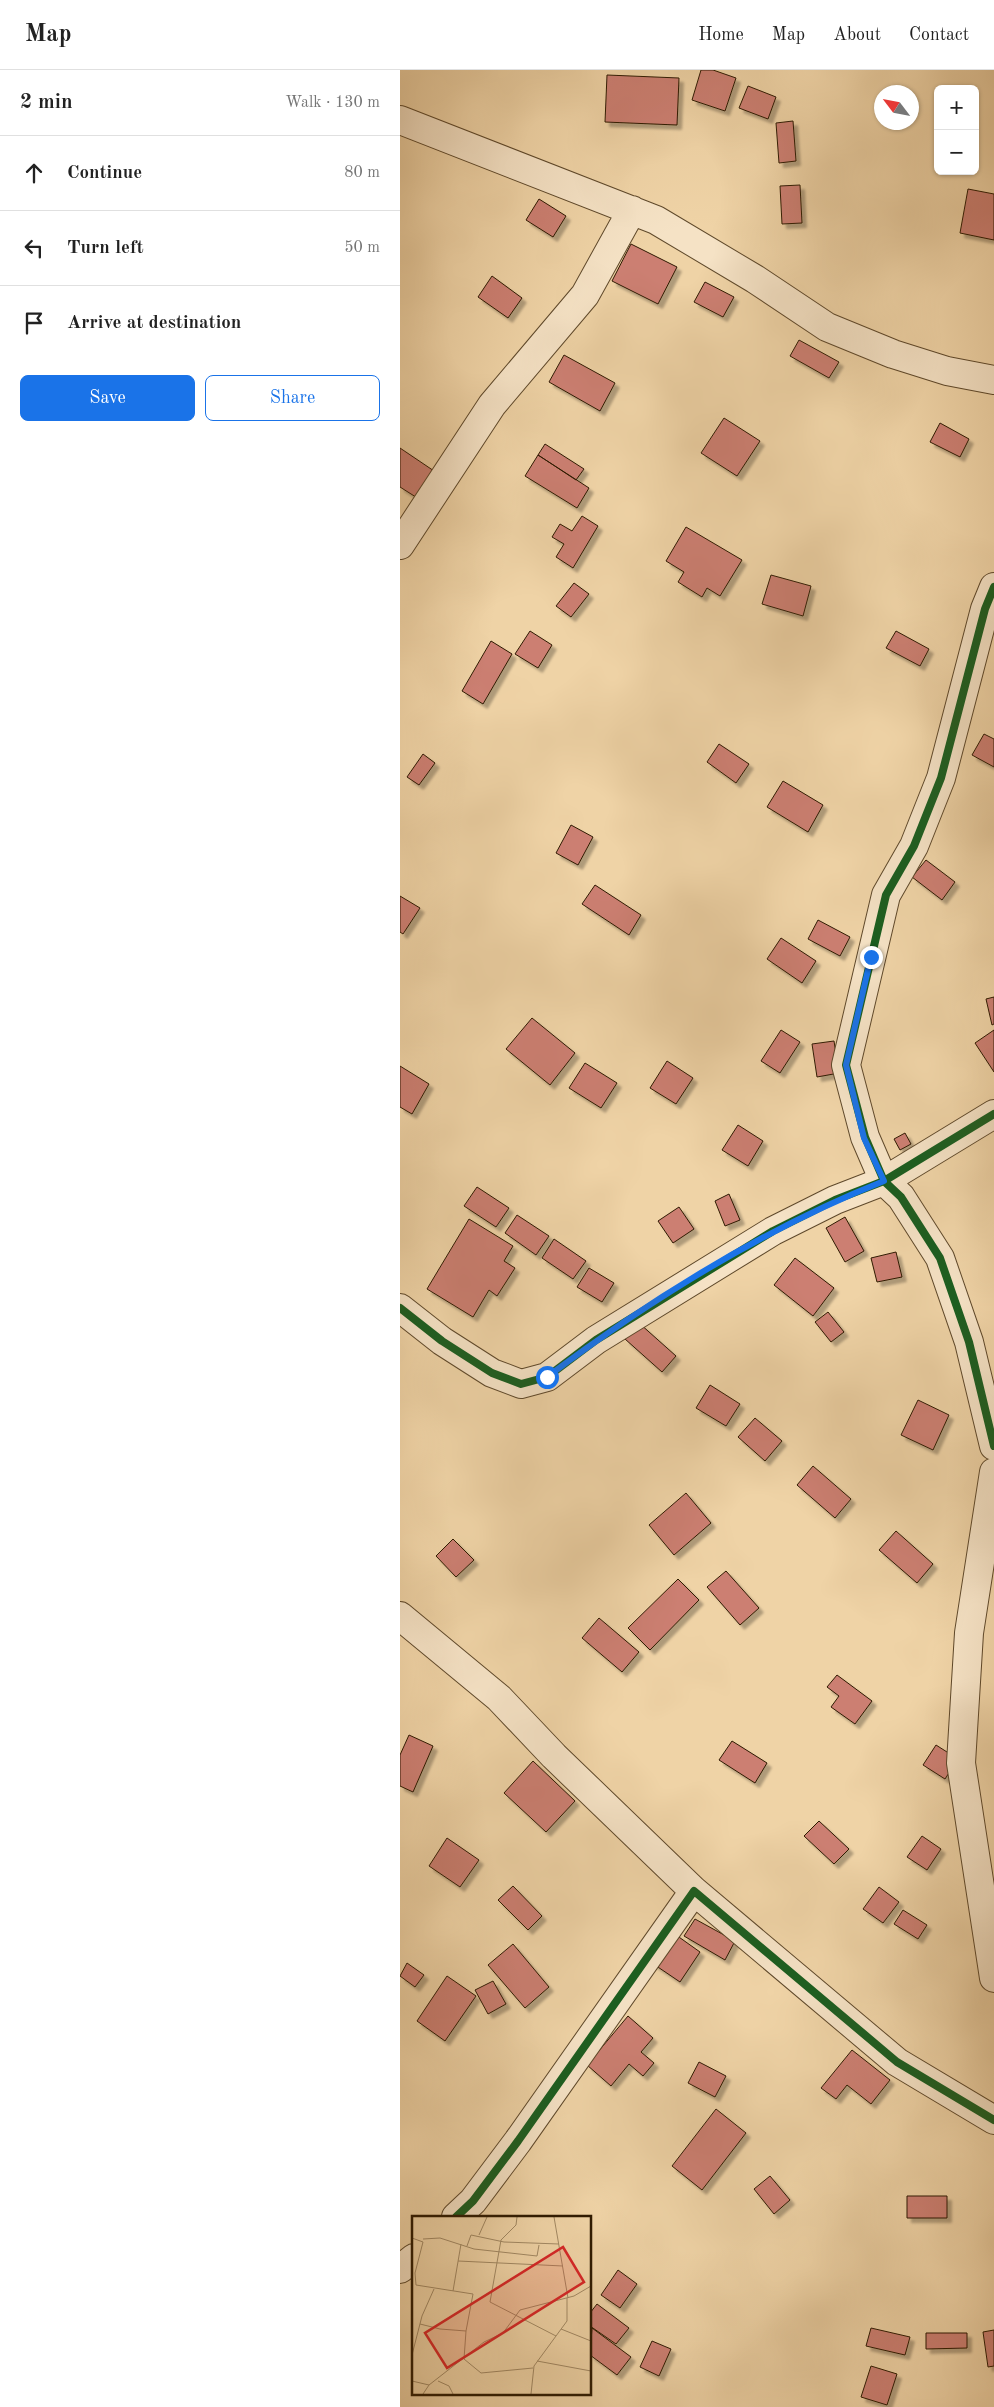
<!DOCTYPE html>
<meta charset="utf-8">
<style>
body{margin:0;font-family:"Old Standard TT",serif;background:#f2f2f2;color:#222}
.controls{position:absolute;right:15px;top:15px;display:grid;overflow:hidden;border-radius:8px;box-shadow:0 1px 4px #0004}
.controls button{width:45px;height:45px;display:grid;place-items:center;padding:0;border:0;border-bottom:1px solid #e0e0e0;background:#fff;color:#222;font:25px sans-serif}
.compass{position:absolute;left:474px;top:15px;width:45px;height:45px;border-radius:50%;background:#fff;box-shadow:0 1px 4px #0004;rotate:302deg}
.stop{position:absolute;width:15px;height:15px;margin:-11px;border:4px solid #1a73e8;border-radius:50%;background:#fff}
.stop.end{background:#1a73e8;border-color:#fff;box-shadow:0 1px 5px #0008}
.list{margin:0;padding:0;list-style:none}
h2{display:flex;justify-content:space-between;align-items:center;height:65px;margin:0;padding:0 20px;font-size:21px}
h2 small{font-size:16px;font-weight:400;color:#767676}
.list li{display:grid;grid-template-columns:32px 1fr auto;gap:15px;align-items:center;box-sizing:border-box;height:75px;padding:0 20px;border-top:1px solid #e0e0e0}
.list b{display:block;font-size:19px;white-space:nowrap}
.list em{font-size:16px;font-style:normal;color:#767676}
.actions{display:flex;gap:10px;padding:15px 20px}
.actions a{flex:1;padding:11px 0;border:1px solid #1a73e8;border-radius:8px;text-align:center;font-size:18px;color:#1a73e8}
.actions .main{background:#1a73e8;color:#fff}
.icon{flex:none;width:28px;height:28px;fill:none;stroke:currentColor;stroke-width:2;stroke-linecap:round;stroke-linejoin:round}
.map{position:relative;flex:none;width:594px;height:2337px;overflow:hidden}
header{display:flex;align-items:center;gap:30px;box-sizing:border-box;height:70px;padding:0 25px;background:#fff;border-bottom:1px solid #e0e0e0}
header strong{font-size:24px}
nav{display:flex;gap:28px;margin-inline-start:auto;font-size:18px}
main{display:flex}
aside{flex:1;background:#fff}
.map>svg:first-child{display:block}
.building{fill:#cc7f72;stroke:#2f1b02;filter:url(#shadow)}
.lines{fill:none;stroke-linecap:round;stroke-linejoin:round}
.minor-casing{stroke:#5f492b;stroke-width:30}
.minor{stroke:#f5e2c5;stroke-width:28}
.cycleway-casing{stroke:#f5e2c5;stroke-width:11}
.cycleway{stroke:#1b5e20;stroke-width:8}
.route{stroke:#1a73e8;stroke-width:6}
.inset-road{fill:none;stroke:#a28964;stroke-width:1}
.view{fill:#d62828;fill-opacity:0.15;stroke:#d62828;stroke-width:2.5}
.inset-edge{fill:none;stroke:#2f1b02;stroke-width:2.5}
</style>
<header>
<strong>Map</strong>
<nav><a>Home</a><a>Map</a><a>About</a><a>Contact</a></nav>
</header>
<main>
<aside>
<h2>2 min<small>Walk · 130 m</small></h2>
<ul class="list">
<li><svg class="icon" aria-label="ahead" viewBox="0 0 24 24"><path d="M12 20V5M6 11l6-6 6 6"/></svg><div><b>Continue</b></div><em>80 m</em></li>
<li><svg class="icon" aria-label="left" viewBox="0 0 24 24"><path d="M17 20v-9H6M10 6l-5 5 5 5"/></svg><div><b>Turn left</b></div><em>50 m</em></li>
<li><svg class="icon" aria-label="arrive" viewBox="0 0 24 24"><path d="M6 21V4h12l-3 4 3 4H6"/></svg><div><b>Arrive at destination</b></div></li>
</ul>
<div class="actions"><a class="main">Save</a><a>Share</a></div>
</aside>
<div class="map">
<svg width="594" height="2337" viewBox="0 0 594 2337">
<defs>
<filter id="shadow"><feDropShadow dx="4.5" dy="4.5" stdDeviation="1" flood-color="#0004"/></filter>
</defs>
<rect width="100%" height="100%" fill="#efd3a6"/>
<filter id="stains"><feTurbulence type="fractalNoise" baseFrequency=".004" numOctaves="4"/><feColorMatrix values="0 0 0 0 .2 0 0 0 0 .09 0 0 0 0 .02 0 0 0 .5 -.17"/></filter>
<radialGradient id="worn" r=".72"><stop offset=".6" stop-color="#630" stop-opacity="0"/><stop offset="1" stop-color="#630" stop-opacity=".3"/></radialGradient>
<path class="building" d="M301,0H313L336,8L325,41L292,30Z
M207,5L279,8L277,55L205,52Z
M348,16L376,27L368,49L339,38Z
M393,51L396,91L379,93L376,53Z
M400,115L402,153L382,154L380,116Z
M568,119L594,124V170L560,163Z
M139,129L166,146L153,167L126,150Z
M231,174L277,197L258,234L212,211Z
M92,206L122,228L108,248L78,227Z
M305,212L334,227L323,247L294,232Z
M399,270L439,292L429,308L390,286Z
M164,285L215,313L200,341L149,312Z
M324,348L360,371L337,406L301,383Z
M540,353L569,369L560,387L530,372Z
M145,374L184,399L176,410L138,385Z
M0,378L37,403L19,429L0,417Z
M138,385L189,418L177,438L125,406Z
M182,446L198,456L173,498L156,487L164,474L152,467L160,454L172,461Z
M286,457L342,490L320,526L307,518L302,527L278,512L284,502L266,491Z
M371,505L411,516L403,546L362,534Z
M174,513L189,524L171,547L156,536Z
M130,561L152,575L138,598L115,584Z
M496,561L529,579L520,596L486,578Z
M91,571L112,584L83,634L62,621Z
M584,664L594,669V697L572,685Z
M319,674L349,694L336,713L307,692Z
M23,684L35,693L19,715L7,707Z
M383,711L423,735L408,762L367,737Z
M171,755L193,767L178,795L156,783Z
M526,790L555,812L542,830L512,807Z
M195,815L241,845L229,865L182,834Z
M0,826L20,838L3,864L0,862Z
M418,850L450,867L440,886L408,869Z
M381,868L416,891L402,913L367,889Z
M594,927V954L592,955L586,929Z
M132,948L175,983L150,1015L106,979Z
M381,960L400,972L380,1003L361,991Z
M594,960V1002L575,973Z
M434,971L439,1003L417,1007L412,974Z
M267,991L293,1008L276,1034L250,1018Z
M185,993L217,1013L201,1038L169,1018Z
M0,996L29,1014L12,1044L0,1037Z
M338,1055L363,1071L348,1096L322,1080Z
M505,1063L511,1074L500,1080L494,1069Z
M77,1117L109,1138L96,1157L64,1136Z
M329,1124L340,1150L325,1156L315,1131Z
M279,1137L294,1159L273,1173L258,1151Z
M117,1145L149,1166L136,1185L105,1163Z
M445,1147L464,1181L445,1192L426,1158Z
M69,1149L113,1176L104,1191L115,1198L97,1226L89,1220L73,1247L27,1219Z
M154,1169L186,1191L173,1209L142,1188Z
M496,1182L502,1207L477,1212L471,1188Z
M395,1188L434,1218L413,1246L374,1215Z
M189,1198L214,1213L202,1232L177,1217Z
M428,1242L444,1262L431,1272L415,1252Z
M239,1253L276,1286L262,1302L225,1269Z
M310,1315L340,1334L326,1356L296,1338Z
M518,1330L549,1345L533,1380L501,1365Z
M355,1348L382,1371L365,1391L338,1367Z
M413,1396L451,1429L435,1448L397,1415Z
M286,1423L311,1453L274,1485L249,1455Z
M496,1461L533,1494L517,1513L479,1480Z
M53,1469L74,1490L56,1507L36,1486Z
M326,1501L359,1538L340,1555L307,1517Z
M278,1509L299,1530L250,1580L228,1558Z
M199,1548L239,1582L222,1602L182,1568Z
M437,1605L472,1631L455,1654L431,1637L439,1626L427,1617Z
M9,1665L33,1676L13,1722L0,1716V1685Z
M332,1671L367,1693L355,1713L319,1690Z
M536,1675L558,1689L545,1709L523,1695Z
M133,1691L175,1731L146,1762L104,1723Z
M419,1751L449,1779L434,1794L404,1766Z
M522,1766L541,1779L527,1800L507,1787Z
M47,1768L79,1790L60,1817L29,1796Z
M113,1816L142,1846L128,1860L98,1830Z
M479,1817L499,1832L483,1853L463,1839Z
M503,1840L527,1855L518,1869L494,1854Z
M295,1849L335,1871L325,1890L284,1866Z
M269,1860L300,1882L280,1912L249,1891Z
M113,1874L149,1917L125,1938L88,1895Z
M7,1893L24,1905L15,1917L0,1906Z
M47,1906L76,1926L45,1971L17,1951Z
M93,1911L106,1934L88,1944L75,1920Z
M228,1946L253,1968L241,1982L254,1993L243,2006L229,1994L211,2016L187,1995Z
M452,1980L490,2010L471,2034L447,2015L436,2029L421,2018Z
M299,1992L326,2006L315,2027L288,2013Z
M316,2039L346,2063L302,2120L272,2096Z
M370,2106L390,2130L374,2144L354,2119Z
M507,2126H547V2148H507Z
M218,2200L237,2214L220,2238L201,2225Z
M197,2234L229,2258L216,2274L190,2256V2243Z
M192,2258L231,2287L217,2305L190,2285Z
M471,2258L510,2267L505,2285L466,2276Z
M594,2260V2296L588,2297L583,2262Z
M526,2263H567V2278L526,2279Z
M252,2271L271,2279L259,2306L240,2297Z
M471,2296L497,2304L487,2335L461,2327Z"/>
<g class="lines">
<defs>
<path id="minor" d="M0,50L256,150L355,209L427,257L493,284L547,301L594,310
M0,475L92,335L185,225L232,140
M594,517L585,539L541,708L514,776L486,825L446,995L465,1067L484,1111L501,1127L540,1188L569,1272L594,1376
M0,1238L42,1271L92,1303L121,1314L147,1307L196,1270L373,1161L435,1130L484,1111L594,1044
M594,1402L569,1563L561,1693L594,1908
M0,1546L99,1628L154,1686L294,1821
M56,2147L73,2131L118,2071L294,1821L497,1992L594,2050
M0,2199L14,2188"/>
</defs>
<use href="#minor" class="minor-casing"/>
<use href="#minor" class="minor"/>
<defs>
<path id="cycleway" d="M594,517L585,539L541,708L514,776L486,825L446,995L465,1067L484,1111L501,1127L540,1188L569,1272L594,1376
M0,1238L42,1271L92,1303L121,1314L147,1307L196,1270L373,1161L435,1130L484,1111L594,1044
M56,2147L73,2131L118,2071L294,1821L497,1992L594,2050"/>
</defs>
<use href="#cycleway" class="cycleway-casing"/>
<use href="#cycleway" class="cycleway"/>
</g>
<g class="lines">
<path class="route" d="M147,1307C251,1229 363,1159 484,1111L464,1068L446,995L471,887"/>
</g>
<g transform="translate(12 2146)">
<rect width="179" height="179" fill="#efd3a6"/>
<path class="inset-road" d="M105,1L104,9L89,24L78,86L144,120M142,1L156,82M67,19L75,1M0,22L11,26L3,57L4,69L61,78L54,115M11,23L28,22L62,33L125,40L127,29M55,30L59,19L92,26L147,28M46,45L151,50M41,75L49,28M8,108L28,113L54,115L52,143L69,157L121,152M149,113L179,125M0,139L10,100L22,73M125,145L179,155M0,165L17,169M26,165L37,170L41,178M11,178L17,169L72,126L91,117L108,94L162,80L179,70M119,178L122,150L155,105V82"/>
<path class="view" d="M151,31L172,66L35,152L13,117Z"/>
<rect width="179" height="179" class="inset-edge"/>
</g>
<rect width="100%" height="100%" filter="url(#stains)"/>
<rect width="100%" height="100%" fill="url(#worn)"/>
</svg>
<div class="controls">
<button>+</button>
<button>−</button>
</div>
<svg class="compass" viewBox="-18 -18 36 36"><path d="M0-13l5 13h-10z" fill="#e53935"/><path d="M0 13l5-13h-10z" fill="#767676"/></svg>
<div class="stop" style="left:147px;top:1307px"></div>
<div class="stop end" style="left:471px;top:887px"></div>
</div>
</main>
